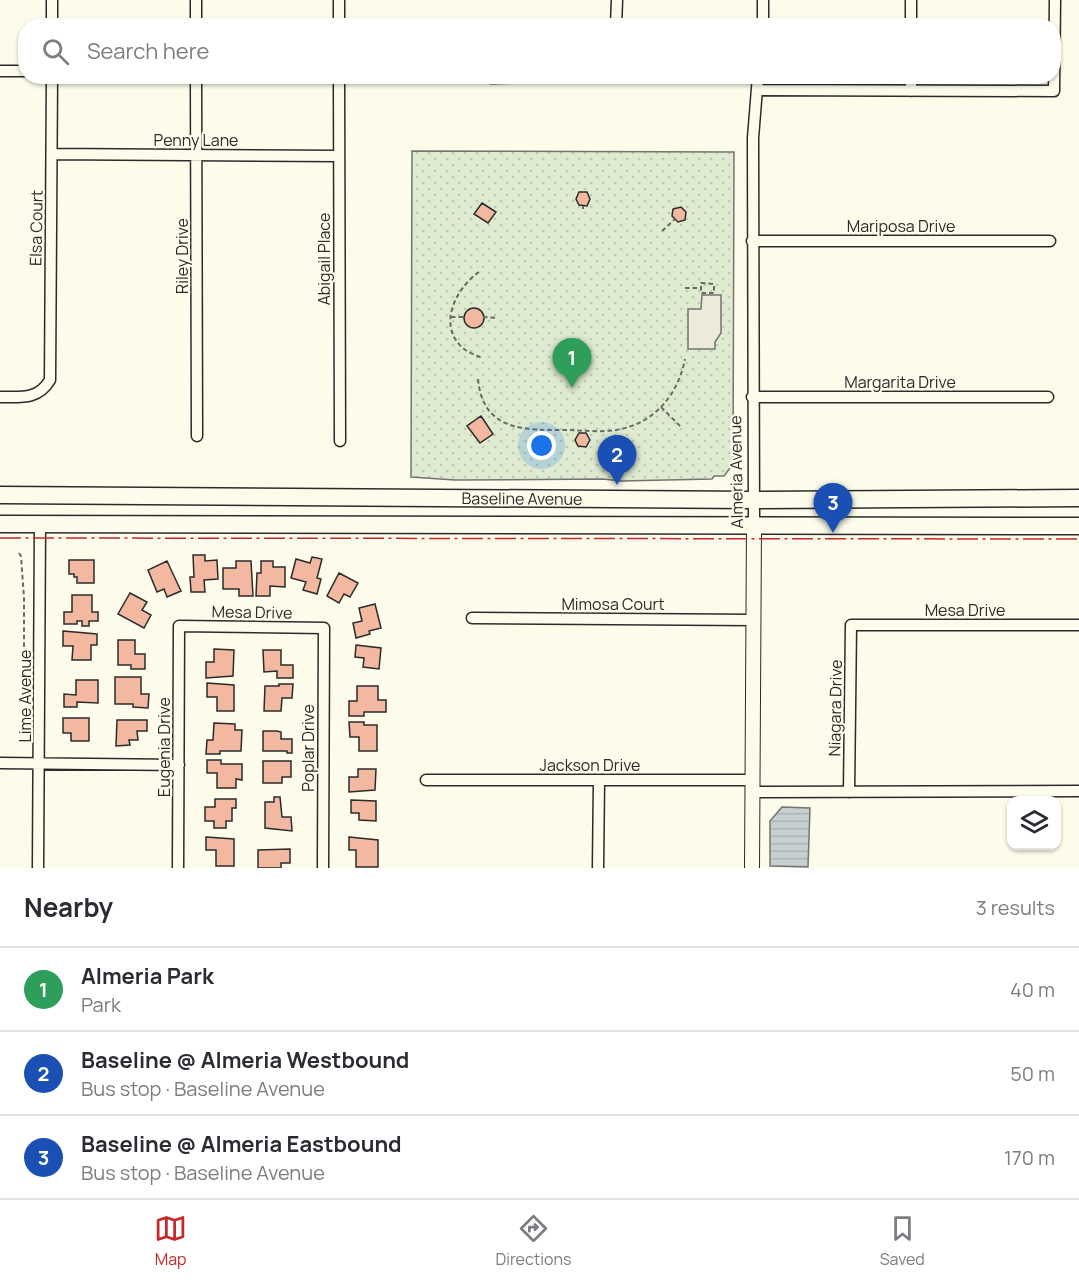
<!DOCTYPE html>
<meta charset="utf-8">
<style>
body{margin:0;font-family:Manrope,sans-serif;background:#f2f2f3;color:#2b2b33}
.controls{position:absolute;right:18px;bottom:18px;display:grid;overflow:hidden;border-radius:12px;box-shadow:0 2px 4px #0004}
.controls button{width:54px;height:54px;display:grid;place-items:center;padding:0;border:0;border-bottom:2px solid #e1e1e2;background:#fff;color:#2b2b33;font:30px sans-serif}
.you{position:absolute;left:542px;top:446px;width:21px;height:21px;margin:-15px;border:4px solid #fff;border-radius:50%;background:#1a73e8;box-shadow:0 0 0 9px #1a73e833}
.badge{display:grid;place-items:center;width:39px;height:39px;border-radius:50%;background:#c62828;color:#fff;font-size:20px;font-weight:700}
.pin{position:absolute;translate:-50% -50px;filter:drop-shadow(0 2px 3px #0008)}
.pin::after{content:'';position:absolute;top:32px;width:21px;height:18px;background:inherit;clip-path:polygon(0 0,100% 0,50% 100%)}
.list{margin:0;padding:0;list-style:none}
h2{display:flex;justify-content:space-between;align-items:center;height:78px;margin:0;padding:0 24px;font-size:26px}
h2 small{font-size:20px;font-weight:400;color:#7c7c81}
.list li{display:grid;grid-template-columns:39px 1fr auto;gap:18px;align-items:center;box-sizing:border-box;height:84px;padding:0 24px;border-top:2px solid #e1e1e2}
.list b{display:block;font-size:22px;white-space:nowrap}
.list p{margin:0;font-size:20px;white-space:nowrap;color:#7c7c81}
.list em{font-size:20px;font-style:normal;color:#7c7c81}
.icon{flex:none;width:33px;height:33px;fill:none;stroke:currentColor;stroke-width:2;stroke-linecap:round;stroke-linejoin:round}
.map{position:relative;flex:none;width:1079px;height:868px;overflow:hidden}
.search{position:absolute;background:#fff;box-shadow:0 2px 4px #0004;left:18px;right:18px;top:18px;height:66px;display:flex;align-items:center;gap:15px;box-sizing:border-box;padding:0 21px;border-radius:24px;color:#7c7c81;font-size:22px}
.sheet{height:330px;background:#fff}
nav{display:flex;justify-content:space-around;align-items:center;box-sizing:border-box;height:84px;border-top:2px solid #e1e1e2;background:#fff;font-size:16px;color:#7c7c81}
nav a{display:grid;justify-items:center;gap:3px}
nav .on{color:#c62828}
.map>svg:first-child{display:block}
.park{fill:url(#park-dots);stroke:#74746e;stroke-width:1.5}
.parking{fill:#eceadb;stroke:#74746e;stroke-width:1.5}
.water{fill:url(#water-rules);stroke:#74746e;stroke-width:1.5}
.building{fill:#f2b8a0;stroke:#2b2b2b;stroke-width:1.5}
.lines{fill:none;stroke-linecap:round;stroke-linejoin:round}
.minor-casing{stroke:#2b2b2b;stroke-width:13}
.tertiary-casing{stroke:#2b2b2b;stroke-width:16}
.primary-casing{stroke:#2b2b2b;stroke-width:19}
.path{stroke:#6a6964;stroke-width:2;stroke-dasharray:4.5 3;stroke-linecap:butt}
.minor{stroke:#fdfbea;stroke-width:10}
.tertiary{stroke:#fdfbea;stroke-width:14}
.primary{stroke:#fdfbea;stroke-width:16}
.power{stroke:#c62828;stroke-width:1.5;stroke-dasharray:21 4.5 3 4.5;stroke-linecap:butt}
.labels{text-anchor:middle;stroke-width:4.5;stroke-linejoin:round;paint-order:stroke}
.street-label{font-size:16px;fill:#2b2b2b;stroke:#fdfbea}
</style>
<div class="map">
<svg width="1079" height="868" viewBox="0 0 1079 868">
<defs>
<pattern id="park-dots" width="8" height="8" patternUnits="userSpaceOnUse" patternTransform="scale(1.5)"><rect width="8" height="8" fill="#deebd1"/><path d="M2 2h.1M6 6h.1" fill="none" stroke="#bfcab4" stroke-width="1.8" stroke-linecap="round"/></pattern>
<pattern id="water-rules" width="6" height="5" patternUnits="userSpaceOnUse" patternTransform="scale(1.5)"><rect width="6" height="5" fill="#c7d0d0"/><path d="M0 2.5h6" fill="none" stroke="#abb3b3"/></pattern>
</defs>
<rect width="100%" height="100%" fill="#fdfbea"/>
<path class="park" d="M412,151L734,152L733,464L724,476H714L712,479L621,481L603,479L455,480L411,477Z"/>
<path class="parking" d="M702,295H721V333L715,342V349H688V309H701Z"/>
<path class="water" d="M782,807L810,808L808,867L770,866V821Z"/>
<path class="building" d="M579,192H587L590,199L587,206L579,205L576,199Z
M482,203L496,212L488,223L474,214Z
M681,207L686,212L685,220L678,222L672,216L673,209Z
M464 318a10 10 0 1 1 20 0a10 10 0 1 1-20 0Z
M481,416L493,434L480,443L467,426Z
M579,433H586L590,440L586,447L578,446L575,440Z
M193,555H205V561L217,560L218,579L204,580L205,592H191L190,577H194Z
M312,557L322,559L317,578L321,579L317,594L303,590L306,582L291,578L296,559L310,563Z
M69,560H94V583H77V577H74V574H69Z
M167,561L181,591L167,597L164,589L157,592L148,570Z
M236,561H251L253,596H239V589H223V568H236Z
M261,561H273V567H285V587L270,586V596H256L257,573H261Z
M339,573L358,583L350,597L344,594L339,603L327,596Z
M130,593L147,602L142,610L151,615L144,628L118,614Z
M72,595H92V612H98V621H89V626H82V621H77V624H64V612H72Z
M375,604L381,628L369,631L370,634L356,638L353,623L362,621L359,608Z
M63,631L97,634V645H91V660H72L73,646H63Z
M118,640H135V654H145V669H131V665H118Z
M356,645L381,648L379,669L363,667L364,658L355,657Z
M214,649L234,650L233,676L206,678V662H214Z
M263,650H281V665H293V678H277V671L264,672Z
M115,677H141V694H149L148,708L133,707V704H115Z
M76,680H98V703L77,702V707H64V694L76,695Z
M207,683L234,685V711H217V697H207Z
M279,684H293L292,698H282L281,711H264L265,686H279Z
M357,686H378V700H386V712H364V716H349V701H357Z
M63,718H89V741H71V733H63Z
M117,720H147V731H137L138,740H129L130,745L116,746Z
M349,722H364V725H377V751H359V737H350Z
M214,723L235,724V730H242L241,751H220V754H206L207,740H213Z
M263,731H277L281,732V739H292V753H287V751H263Z
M207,760H221V764H242V780L236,779V788H217V773H207Z
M263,761H291V777H282V783H263Z
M358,769H376L375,790L349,792V777H358Z
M274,797H280L282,817H291L292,831L265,828V802H274Z
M215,799H236V808H232V821H226V828H214V821H205V807H215Z
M351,800L376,801V821L359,820V813H351Z
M206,837L234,839V866H216V850H206Z
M349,837L378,840V867H356V850H349Z
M290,849V863H281V868H258V850Z"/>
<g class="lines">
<defs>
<path id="minor" d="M52,0V26
M763,0V26
M196,26V0
M339,26V0
M616,26L617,0
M911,26V0
M0,71H26
M196,76L197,436
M339,76L340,441
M911,76V91
M491,78L562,76
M757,90L1054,91L1055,0
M52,154L339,156
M752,241H1050
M0,397C21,397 38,400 50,380L52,76
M752,397H1048
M754,526L753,138L758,76
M472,618L754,620
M0,763L179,765
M426,780H753
M753,792L1079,791
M849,792L851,625H1079
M38,868L40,524
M178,868L179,626L324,628L323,868
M598,868L599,780"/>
<path id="tertiary" d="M752,868L754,526"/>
<g id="primary">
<path id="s1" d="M0,495L753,500L1079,498"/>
<path d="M0,524L1079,526"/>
</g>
</defs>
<use href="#minor" class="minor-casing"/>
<use href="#tertiary" class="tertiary-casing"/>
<use href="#primary" class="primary-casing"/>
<path class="path" d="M583,206V209
M662,231L675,219
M479,272C456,288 436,326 464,349C469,353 476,355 482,358
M701,283L714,284V293H701Z
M685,288H700
M451,317H465
M483,317L497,318
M478,379C483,433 527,430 570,430C585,431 601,432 616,430C654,424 678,395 685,359
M661,407L681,427
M19,553L21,556L24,598V691"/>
<use href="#minor" class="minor"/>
<use href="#tertiary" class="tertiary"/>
<use href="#primary" class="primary"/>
<path class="power" d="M0,538L1079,539"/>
</g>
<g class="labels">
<g class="street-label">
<text x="196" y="146">Penny Lane</text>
<text x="901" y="232">Mariposa Drive</text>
<text transform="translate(36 228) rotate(-89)" y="6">Elsa Court</text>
<text transform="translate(182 256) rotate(-90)" y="6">Riley Drive</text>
<text transform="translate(324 259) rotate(-90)" y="6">Abigail Place</text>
<text x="900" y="388">Margarita Drive</text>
<text transform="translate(736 472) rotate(-91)" y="6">Almeria Avenue</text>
<text dy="6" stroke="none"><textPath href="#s1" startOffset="522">Baseline Avenue</textPath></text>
<text x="613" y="610">Mimosa Court</text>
<text x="965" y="616">Mesa Drive</text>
<text transform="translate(252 612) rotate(1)" y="6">Mesa Drive</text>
<text transform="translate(25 696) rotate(-90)" y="6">Lime Avenue</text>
<text transform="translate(835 708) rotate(-89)" y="6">Niagara Drive</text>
<text transform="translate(164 747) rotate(-90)" y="6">Eugenia Drive</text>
<text transform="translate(308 748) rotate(-90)" y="6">Poplar Drive</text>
<text x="590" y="771">Jackson Drive</text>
</g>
</g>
</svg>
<div class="controls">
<button><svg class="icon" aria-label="layers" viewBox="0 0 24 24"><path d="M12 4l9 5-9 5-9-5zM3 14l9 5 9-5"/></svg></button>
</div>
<div class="you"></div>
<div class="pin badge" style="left:572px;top:388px;background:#2e9e5b">1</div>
<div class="pin badge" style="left:617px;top:485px;background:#1a4fb4">2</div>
<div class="pin badge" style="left:833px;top:533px;background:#1a4fb4">3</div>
<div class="search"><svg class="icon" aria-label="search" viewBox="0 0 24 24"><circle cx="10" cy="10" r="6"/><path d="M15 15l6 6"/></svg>Search here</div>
</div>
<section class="sheet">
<h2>Nearby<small>3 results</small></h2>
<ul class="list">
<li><span class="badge" style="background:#2e9e5b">1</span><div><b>Almeria Park</b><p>Park</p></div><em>40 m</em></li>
<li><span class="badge" style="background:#1a4fb4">2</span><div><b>Baseline @ Almeria Westbound</b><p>Bus stop · Baseline Avenue</p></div><em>50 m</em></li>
<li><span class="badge" style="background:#1a4fb4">3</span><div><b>Baseline @ Almeria Eastbound</b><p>Bus stop · Baseline Avenue</p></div><em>170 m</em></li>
</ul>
</section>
<nav>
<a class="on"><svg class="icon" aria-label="map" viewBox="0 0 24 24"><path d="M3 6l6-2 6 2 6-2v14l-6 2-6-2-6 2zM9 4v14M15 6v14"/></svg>Map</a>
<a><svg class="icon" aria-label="directions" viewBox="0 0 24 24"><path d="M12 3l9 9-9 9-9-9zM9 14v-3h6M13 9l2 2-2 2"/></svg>Directions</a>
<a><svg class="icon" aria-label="saved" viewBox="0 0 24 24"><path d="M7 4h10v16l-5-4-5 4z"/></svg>Saved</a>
</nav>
